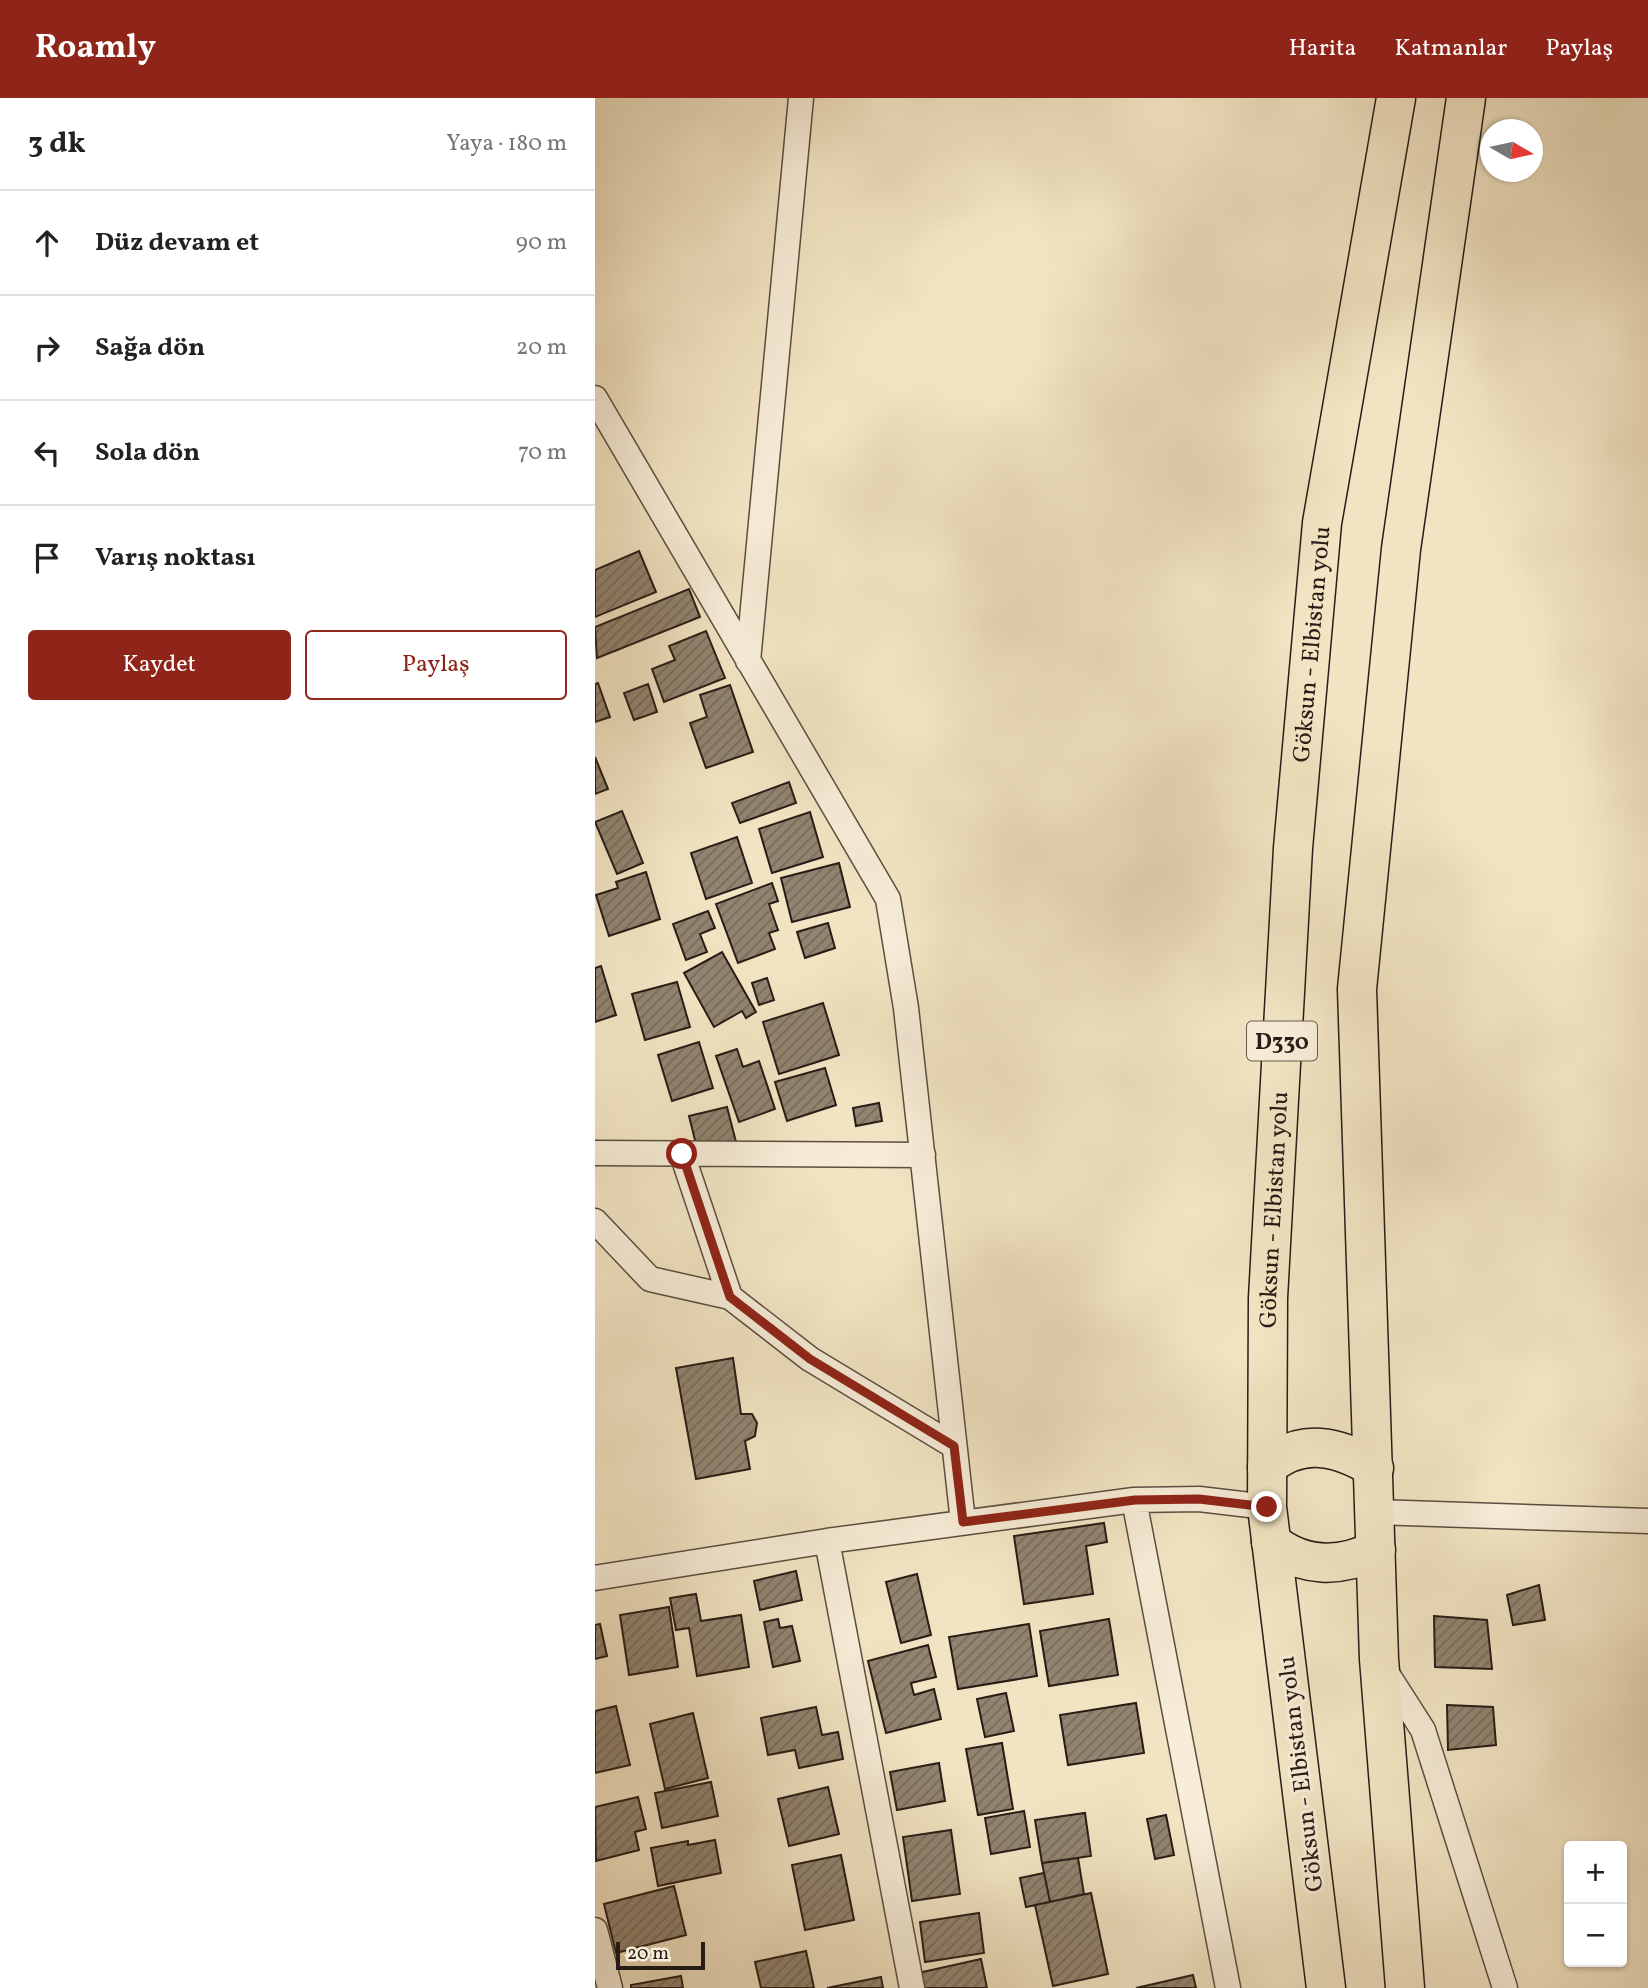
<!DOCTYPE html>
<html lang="tr">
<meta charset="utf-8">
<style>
body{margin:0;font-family:Vollkorn,serif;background:#f2f2f2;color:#222}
.controls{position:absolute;right:21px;bottom:21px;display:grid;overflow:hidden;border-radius:7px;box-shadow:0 2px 5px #0004}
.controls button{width:63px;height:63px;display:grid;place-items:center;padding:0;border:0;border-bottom:2px solid #e0e0e0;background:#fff;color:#222;font:35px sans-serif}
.compass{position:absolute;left:885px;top:21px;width:63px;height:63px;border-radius:50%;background:#fff;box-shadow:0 2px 5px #0004;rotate:99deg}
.scale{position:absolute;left:21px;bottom:18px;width:89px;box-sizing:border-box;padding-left:7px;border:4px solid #281c16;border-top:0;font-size:19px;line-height:24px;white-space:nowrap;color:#281c16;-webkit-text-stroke:5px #f7edd8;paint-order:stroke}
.stop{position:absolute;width:21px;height:21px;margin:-16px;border:5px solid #8f2418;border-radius:50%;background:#fff}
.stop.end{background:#8f2418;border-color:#fff;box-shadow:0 2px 7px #0008}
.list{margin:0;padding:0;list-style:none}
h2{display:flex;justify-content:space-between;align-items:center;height:91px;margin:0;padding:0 28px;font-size:30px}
h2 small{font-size:23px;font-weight:400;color:#767676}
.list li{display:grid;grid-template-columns:46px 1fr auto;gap:21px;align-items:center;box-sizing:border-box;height:105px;padding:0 28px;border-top:2px solid #e0e0e0}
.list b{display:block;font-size:26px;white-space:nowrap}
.list em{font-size:23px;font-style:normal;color:#767676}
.actions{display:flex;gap:14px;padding:21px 28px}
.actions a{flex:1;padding:16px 0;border:2px solid #8f2418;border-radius:7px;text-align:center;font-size:24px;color:#8f2418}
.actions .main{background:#8f2418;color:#fff}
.icon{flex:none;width:38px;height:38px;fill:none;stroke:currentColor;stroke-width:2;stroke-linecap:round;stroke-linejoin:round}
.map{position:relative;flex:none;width:1053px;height:1890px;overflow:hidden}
header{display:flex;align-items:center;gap:42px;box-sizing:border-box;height:98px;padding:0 35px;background:#8f2418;color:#fff}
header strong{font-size:33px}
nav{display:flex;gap:38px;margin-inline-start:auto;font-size:24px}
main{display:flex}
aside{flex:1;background:#fff}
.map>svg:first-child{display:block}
.building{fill:url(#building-hatch);stroke:#281c16;stroke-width:2}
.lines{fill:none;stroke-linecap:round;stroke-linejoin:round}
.minor-casing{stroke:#5a4e41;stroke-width:27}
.trunk-casing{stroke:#281c16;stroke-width:41}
.minor{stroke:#f7edd8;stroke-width:24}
.trunk{stroke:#f2e4c3;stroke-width:38}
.route{stroke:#8f2418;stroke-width:9}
.labels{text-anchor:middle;stroke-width:6;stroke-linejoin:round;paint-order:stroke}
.shield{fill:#f7edd8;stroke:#665b50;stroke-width:2}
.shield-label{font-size:23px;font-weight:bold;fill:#281c16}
.street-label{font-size:24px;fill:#281c16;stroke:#f7edd8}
</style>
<header>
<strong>Roamly</strong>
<nav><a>Harita</a><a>Katmanlar</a><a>Paylaş</a></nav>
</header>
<main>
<aside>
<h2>3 dk<small>Yaya · 180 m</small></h2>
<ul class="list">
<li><svg class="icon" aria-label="ahead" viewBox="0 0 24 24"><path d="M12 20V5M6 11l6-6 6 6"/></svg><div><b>Düz devam et</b></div><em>90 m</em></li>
<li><svg class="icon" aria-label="right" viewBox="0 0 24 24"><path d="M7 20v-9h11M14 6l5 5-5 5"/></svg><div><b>Sağa dön</b></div><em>20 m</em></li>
<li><svg class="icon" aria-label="left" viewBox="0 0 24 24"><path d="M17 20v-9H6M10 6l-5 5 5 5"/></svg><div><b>Sola dön</b></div><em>70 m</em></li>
<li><svg class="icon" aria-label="arrive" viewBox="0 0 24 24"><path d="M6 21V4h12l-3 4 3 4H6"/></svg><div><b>Varış noktası</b></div></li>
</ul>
<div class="actions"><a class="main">Kaydet</a><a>Paylaş</a></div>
</aside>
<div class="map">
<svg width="1053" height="1890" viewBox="0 0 1053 1890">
<defs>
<pattern id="building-hatch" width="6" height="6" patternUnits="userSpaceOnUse" patternTransform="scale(1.75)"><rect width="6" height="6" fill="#918470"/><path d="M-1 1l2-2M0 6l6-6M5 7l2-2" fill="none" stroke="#766b5b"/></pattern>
</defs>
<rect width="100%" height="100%" fill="#f2e4c3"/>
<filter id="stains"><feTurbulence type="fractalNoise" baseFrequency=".00286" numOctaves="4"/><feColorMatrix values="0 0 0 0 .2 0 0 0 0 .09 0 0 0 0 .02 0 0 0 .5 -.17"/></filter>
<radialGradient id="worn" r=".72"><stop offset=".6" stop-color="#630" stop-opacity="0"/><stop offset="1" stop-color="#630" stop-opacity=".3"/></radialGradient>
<path class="building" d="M44,453L61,494L0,519V472Z
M94,491L105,519L2,560L0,529Z
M111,533L130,580L69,604L57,571L80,562L74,548Z
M3,585L15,619L0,624V586Z
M53,586L62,614L39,622L29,595Z
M135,587L158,654L111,670L95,625L112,619L105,597Z
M0,659L13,691L0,696Z
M194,684L201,705L145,725L137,705Z
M27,713L48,765L22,776L0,724Z
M215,714L228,759L177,775L164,731Z
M142,739L157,785L111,801L96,755Z
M244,765L255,809L197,824L186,780Z
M51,774L65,821L14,838L1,797L23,790L21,784Z
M177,785L183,803L174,806L183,832L174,835L180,851L143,865L121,806Z
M113,813L120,830L105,836L112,854L91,862L78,826Z
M233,825L240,850L210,860L202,834Z
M127,854L161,914L151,920L147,913L119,929L89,875Z
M6,868L21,917L0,924V870Z
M172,880L179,902L164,907L157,885Z
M82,884L95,929L50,942L37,896Z
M228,905L244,957L184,976L168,924Z
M104,944L118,990L77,1003L63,957Z
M142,951L148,969L164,963L180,1011L144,1024L121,958Z
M230,970L241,1007L192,1023L180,984Z
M284,1005L287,1023L261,1028L258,1010Z
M132,1009L141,1044L103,1054L94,1018Z
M138,1260L146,1316H157L162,1325L160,1338L150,1343L155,1371L101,1381L81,1270Z
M509,1425L512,1444L491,1448L498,1496L429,1506L419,1438Z
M201,1473L207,1502L165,1512L159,1483Z
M322,1476L336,1537L306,1545L291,1484Z
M944,1487L950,1522L918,1527L912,1497Z
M101,1496L106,1523L146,1517L154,1569L102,1578L94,1530L81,1532L75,1500Z
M74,1509L83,1569L34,1577L25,1517Z
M839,1518L892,1522L897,1571L840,1569Z
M183,1521L185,1530L197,1528L205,1563L178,1569L169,1524Z
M514,1521L523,1577L454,1588L445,1533Z
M5,1526L12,1558L0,1561V1527Z
M434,1526L442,1578L363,1591L354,1539Z
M333,1547L341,1579L316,1585L319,1597L339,1591L346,1621L291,1635L273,1563Z
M411,1595L419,1633L390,1639L382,1601Z
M541,1605L549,1655L473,1667L465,1617Z
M852,1607L898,1609L901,1647L853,1652Z
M21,1608L35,1667L0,1675V1613Z
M221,1609L227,1637L243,1634L248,1661L204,1670L200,1652L173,1657L166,1620Z
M98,1615L113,1680L70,1691L55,1626Z
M407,1645L418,1711L383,1717L371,1651Z
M344,1665L350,1703L302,1712L295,1674Z
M116,1684L123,1718L67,1730L60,1695Z
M233,1689L244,1736L194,1748L183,1701Z
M43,1699L51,1731L40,1734L44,1752L1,1763L0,1709Z
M429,1713L435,1749L396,1756L390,1720Z
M490,1715L496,1758L447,1765L440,1722Z
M571,1717L579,1757L560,1761L552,1721Z
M356,1732L365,1796L317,1803L308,1739Z
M120,1742L126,1775L63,1788L56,1750L93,1743V1747Z
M246,1757L259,1822L210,1832L197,1767Z
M483,1760L489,1796L455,1804L447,1765Z
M449,1775L455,1804L431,1809L425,1780Z
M79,1788L91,1837L21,1855L9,1806Z
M496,1795L513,1876L458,1888L440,1807Z
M384,1815L389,1855L330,1864L325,1824Z
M211,1853L219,1890H166L160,1864Z
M386,1861L392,1890H327L323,1875Z
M598,1877L601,1890H541Z
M86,1878L88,1890H36V1887Z
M286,1879L288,1890H232Z"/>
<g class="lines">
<defs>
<path id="minor" d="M0,300L293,801L311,910L368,1424
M153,563L206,0
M0,1055L328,1057
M87,1056L135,1199L215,1261L359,1348
M0,1123L55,1181L135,1199
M539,1402L633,1890
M780,1414L1053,1423
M232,1443L317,1890
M0,1480L232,1443L539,1402L604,1401L672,1409
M789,1571L828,1632L910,1890
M0,1832L15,1890"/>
<g id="trunk">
<path d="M672,1369C706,1339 744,1348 779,1370"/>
<path d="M676,1444C708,1470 745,1470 781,1452"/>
<path id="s1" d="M731,1890L672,1409L673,1200L698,750L727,425L801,0"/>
<path d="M810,1890L784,1561L762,891L806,451L871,0"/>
</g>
</defs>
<use href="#minor" class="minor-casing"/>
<use href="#trunk" class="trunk-casing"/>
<use href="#minor" class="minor"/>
<use href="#trunk" class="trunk"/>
</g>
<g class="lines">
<path class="route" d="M87,1056L135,1199L215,1261L359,1348L368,1424L540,1402L604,1401L672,1409"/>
</g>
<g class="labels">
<rect class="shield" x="652" y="923.5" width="70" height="39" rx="5"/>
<g class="shield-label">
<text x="687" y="951">D330</text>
</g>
<g class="street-label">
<text dy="8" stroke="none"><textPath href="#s1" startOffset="1349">Göksun - Elbistan yolu</textPath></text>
<text dy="8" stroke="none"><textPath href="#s1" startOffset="782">Göksun - Elbistan yolu</textPath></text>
<text transform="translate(705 1676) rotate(-97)" y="8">Göksun - Elbistan yolu</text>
</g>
</g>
<rect width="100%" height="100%" filter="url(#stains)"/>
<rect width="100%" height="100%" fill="url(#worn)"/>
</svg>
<div class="controls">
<button>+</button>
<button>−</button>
</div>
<svg class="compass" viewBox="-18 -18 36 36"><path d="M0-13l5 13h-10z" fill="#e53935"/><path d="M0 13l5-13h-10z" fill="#767676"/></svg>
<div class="scale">20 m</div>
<div class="stop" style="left:87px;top:1056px"></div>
<div class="stop end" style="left:672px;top:1409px"></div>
</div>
</main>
